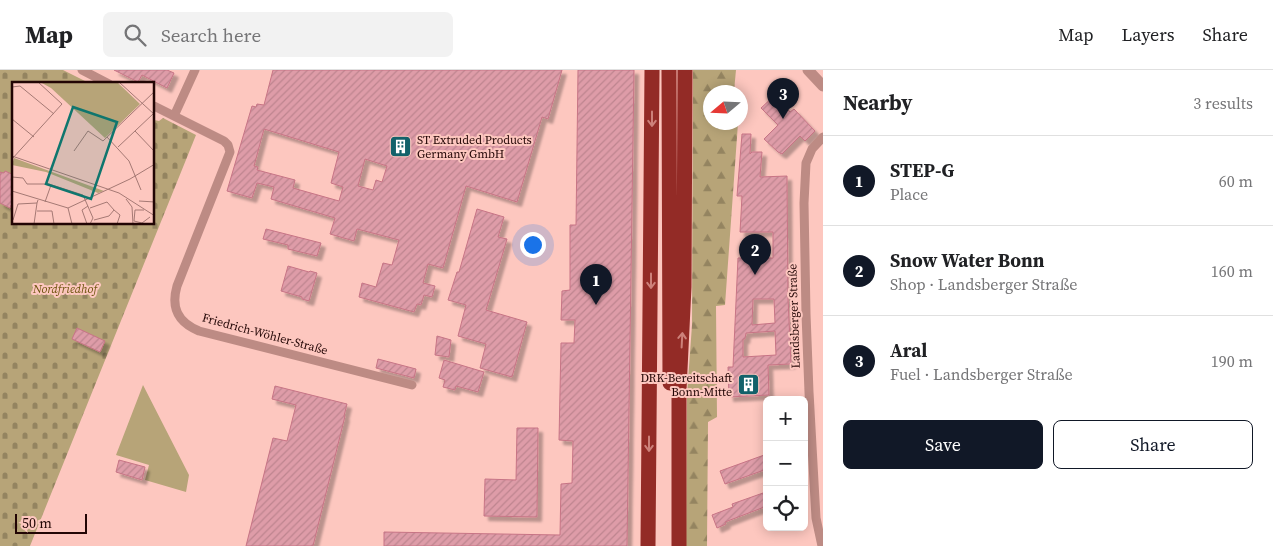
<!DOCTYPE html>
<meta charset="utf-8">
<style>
body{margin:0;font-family:"Source Serif 4",serif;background:#f2f2f2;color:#202124}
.controls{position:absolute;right:15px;bottom:15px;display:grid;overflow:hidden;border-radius:8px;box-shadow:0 2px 12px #0003}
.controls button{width:45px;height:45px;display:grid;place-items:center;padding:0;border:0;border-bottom:1px solid #e0e0e0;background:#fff;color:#202124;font:25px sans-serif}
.compass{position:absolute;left:703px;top:15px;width:45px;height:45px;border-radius:50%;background:#fff;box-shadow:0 2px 12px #0003;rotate:251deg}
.scale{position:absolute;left:15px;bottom:12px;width:72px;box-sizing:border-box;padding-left:5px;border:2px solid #220504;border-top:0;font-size:14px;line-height:18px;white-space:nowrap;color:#220504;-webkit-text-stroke:4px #fdc7bf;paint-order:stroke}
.you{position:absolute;left:532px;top:174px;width:18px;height:18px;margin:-12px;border:4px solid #fff;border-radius:50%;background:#1a73e8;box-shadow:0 0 0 8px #1a73e833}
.badge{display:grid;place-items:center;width:32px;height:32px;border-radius:50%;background:#111827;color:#fff;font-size:16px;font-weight:700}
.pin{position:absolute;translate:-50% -41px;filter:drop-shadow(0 1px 2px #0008)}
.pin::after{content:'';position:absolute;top:26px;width:18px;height:15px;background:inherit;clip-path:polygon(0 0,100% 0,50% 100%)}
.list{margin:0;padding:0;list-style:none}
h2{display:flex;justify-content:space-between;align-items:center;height:65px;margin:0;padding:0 20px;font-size:21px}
h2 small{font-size:16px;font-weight:400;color:#757577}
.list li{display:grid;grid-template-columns:32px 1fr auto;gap:15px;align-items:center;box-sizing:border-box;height:90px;padding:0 20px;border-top:1px solid #e0e0e0}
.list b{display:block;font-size:19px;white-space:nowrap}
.list p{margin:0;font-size:16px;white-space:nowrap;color:#757577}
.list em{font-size:16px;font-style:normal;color:#757577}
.actions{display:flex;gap:10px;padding:15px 20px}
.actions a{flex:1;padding:11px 0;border:1px solid #111827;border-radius:8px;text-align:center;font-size:18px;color:#111827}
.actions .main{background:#111827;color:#fff}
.icon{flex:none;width:28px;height:28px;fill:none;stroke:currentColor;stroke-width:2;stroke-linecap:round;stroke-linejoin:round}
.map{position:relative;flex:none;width:823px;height:476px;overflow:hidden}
header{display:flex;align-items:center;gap:30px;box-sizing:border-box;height:70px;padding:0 25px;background:#fff;border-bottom:1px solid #e0e0e0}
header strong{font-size:24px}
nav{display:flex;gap:28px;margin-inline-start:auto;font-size:18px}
.search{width:350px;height:45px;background:#f2f2f2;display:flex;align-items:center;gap:12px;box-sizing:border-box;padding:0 18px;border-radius:8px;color:#757577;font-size:19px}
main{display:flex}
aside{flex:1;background:#fff}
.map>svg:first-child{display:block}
.grass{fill:#b7a478}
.forest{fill:url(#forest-firs)}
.cemetery{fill:url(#cemetery-stones)}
.building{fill:url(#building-hatch);stroke:#c77485;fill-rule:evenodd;filter:url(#shadow)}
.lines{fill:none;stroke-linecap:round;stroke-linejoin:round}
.minor{stroke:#bd8b84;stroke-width:9}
.tertiary{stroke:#bd8b84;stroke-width:11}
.motorway{stroke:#932b26;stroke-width:15}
.oneway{stroke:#cd817a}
.labels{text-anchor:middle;stroke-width:4;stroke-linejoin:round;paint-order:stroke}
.poi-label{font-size:12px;fill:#220504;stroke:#fdc7bf;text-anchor:start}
.park-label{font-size:12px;font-style:italic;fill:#6d540d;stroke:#fdc7bf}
.street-label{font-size:12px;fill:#220504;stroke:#fdc7bf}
.inset-road{fill:none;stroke:#a57974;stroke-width:1}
.view{fill:#0f766e;fill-opacity:0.15;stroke:#0f766e;stroke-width:2.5}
.inset-edge{fill:none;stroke:#220504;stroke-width:2.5}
</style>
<header>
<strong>Map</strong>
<div class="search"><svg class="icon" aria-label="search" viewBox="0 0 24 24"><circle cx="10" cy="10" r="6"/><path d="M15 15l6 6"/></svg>Search here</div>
<nav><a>Map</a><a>Layers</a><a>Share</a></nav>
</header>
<main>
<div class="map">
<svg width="823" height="476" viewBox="0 0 823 476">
<defs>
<pattern id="forest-firs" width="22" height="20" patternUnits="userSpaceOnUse" patternTransform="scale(1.25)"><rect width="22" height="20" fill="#b7a478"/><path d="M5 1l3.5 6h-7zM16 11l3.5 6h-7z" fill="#948460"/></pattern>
<pattern id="cemetery-stones" width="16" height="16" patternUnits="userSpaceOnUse" patternTransform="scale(1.25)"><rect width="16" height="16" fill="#b7a478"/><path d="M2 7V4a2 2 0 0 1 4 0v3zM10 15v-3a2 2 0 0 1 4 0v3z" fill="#948460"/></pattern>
<pattern id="building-hatch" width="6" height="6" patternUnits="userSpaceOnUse" patternTransform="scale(1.25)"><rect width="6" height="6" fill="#de9ca8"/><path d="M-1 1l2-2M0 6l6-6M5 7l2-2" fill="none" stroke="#be858f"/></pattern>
<filter id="shadow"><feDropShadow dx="4.5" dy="4.5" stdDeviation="1" flood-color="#0004"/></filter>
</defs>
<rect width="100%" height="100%" fill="#fdc7bf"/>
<path class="grass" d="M143,315L189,405L186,422L145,410L149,395L116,385Z"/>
<path class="forest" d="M693,0H736L734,21L740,22H710V52L738,53L725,235L716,236L717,347L708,352L707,476H686L687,325L692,255Z"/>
<path class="cemetery" d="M0,0H63L91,14H14V154H154V50L159,51L163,48L196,65L30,476H0Z"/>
<path class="building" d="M114,0H167L174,3L167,18L142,5L138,12Z
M273,0H562L548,49L542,47L517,132L466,116L443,198L428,194L423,213L435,216L432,227L424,225L421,235L417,234L414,242L359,227L362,213L376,217L383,193L392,195L399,170L357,159L354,171L330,164L335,148L271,129L274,117L257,113L252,128L227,121L252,36L256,37L257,34L264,35ZM264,59L339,82L331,113L343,117L339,131L293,118L295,110L257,100L258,97L254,96ZM365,89L387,96L382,112L376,110L373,120L358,116Z
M578,0H634L627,476H384V462L560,465L561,414L572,413L573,371L559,370L561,273H574L575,250H561L562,221L570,220V155H576Z
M774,26L790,42L794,39L815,61L805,71L800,66L782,84L778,82L764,69L778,55L761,38Z
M742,64H751L750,84L752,82H762L760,107L787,106L788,228L791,294L768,295L769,325L729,327L728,297H733L738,188H773V162H740L742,126H737ZM753,229H774L775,253L752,255ZM775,261L776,285L743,287V269H745L746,263Z
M5,101L14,105V136L11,135L10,138L0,133V102L4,103Z
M477,139L504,147L498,167L507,169L486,240L527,252L512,307L480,298L486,274L458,266L466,235L448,230L457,202H459Z
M266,159L321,173L317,186L288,179V175L263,169Z
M288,196L309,202L310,201L317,203L309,231L302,229V227L281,221Z
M77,258L105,271L100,282L72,269Z
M437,266L451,270L449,287L435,285Z
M378,289L416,299L414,308L376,298Z
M444,290L484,302L478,322L456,316L455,320L443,317L445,310L439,308Z
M275,316L347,334L344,346H345L313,476H246L273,368L287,371L296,335L272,329Z
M517,358H538L537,447L484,446L485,409L516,410Z
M767,384V399L725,414L720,401Z
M119,390L145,397L142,410L116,402Z
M763,423V425L767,424V436L725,452L726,454L717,458L712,445L733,437L732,434Z"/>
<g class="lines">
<path class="minor" d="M82,0L109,14
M154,36L224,71L228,75L230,82L177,216C171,237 177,252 199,261L412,315
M174,46L195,0
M822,476L816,448L809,322L806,244L804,133L806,93L812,79L823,67"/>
<path class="tertiary" d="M808,0L823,16"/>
<path class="motorway" d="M669,0L670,313
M648,476L652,0
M679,476V320L684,217L685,0"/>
</g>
<defs><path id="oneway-shaft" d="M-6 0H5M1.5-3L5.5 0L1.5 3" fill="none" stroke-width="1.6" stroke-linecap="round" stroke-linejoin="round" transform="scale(1.25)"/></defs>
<g class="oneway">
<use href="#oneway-shaft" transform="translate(652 49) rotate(90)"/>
<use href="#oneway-shaft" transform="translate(651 211) rotate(90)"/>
<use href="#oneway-shaft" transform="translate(682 270) rotate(-87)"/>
<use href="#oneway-shaft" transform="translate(649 374) rotate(90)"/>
</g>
<defs>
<symbol id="building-square" viewBox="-11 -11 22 22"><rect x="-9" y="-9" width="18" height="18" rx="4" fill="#12616a" stroke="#fdc7bf"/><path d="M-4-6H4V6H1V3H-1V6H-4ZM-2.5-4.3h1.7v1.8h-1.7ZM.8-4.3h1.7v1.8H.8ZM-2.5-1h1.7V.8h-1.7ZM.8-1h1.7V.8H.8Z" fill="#fff"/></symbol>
</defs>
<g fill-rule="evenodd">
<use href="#building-square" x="388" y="64" width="25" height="25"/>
<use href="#building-square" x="736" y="302" width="25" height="25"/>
</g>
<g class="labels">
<g class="poi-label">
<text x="417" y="74">ST Extruded Products<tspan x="417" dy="14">Germany GmbH</tspan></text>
<text x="732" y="312" text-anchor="end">DRK-Bereitschaft<tspan x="732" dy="14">Bonn-Mitte</tspan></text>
</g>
<g class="park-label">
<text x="65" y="223">Nordfriedhof</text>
</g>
<g class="street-label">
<text transform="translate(794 246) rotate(-92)" y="4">Landsberger Straße</text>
<text transform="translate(265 264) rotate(15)" y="4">Friedrich-Wöhler-Straße</text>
</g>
</g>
<g transform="translate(12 12)">
<rect width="142" height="142" fill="#fdc7bf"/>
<path d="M2,76L92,109L86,111L34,90L0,83Z" fill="#b7a478"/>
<path d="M28,0H105L128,22L93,56L39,6Z" fill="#b7a478"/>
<path class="inset-road" d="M107,0L143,33M0,5L8,4L42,32M0,37L22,55M123,49L143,70M95,55L117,79L129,108M106,65L141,32M62,69L76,49L91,59L143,9M0,74L107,111L143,134M0,77L50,22L26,0M0,95L11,96L15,102H37L71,113L81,136L78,142M0,109L56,126L118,97L143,82M114,117L120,125L121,142M127,119L143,120M33,120L39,103M56,126L60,142M78,126L95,120L102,128M102,128L108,133L105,142M132,128H123L122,139L130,141L138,135M25,129H40L42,142M1,138L6,122L25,121L26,118M82,138L97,134L102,128M22,142L25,121M75,142L70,128L76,124"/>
<path class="view" d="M61,25L105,40L79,117L34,102Z"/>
<rect width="142" height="142" class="inset-edge"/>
</g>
</svg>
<div class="controls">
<button>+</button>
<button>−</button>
<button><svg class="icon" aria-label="locate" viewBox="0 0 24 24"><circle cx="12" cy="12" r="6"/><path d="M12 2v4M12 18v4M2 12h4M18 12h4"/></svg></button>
</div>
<svg class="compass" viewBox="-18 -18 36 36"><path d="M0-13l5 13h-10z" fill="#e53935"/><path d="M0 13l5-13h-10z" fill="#757577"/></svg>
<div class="scale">50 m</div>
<div class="you"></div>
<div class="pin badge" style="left:596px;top:235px">1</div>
<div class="pin badge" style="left:755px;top:205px">2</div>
<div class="pin badge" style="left:783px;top:49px">3</div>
</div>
<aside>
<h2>Nearby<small>3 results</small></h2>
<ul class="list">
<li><span class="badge">1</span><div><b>STEP-G</b><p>Place</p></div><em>60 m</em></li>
<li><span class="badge">2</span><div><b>Snow Water Bonn</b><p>Shop · Landsberger Straße</p></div><em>160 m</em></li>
<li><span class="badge">3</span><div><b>Aral</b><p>Fuel · Landsberger Straße</p></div><em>190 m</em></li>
</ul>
<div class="actions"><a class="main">Save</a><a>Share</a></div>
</aside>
</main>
